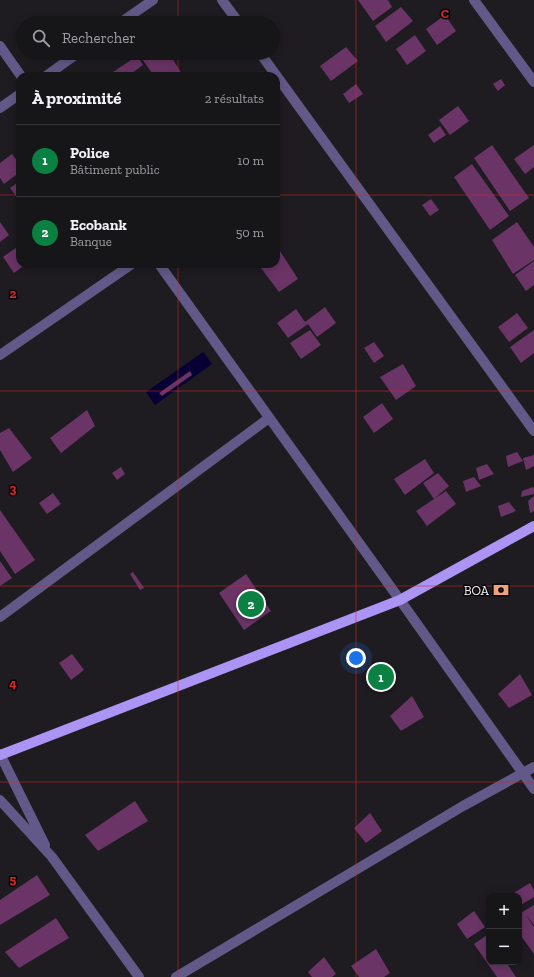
<!DOCTYPE html>
<html lang="fr">
<meta charset="utf-8">
<style>
body{margin:0;font-family:"Zilla Slab",serif;background:#1f1e21;color:#f1f3f6}
.controls{position:absolute;right:12px;bottom:12px;display:grid;overflow:hidden;border-radius:8px;box-shadow:0 2px 10px #0003}
.controls button{width:36px;height:36px;display:grid;place-items:center;padding:0;border:0;border-bottom:1px solid #353437;background:#161518;color:#f1f3f6;font:20px sans-serif}
.you{position:absolute;left:356px;top:658px;width:14px;height:14px;margin:-10px;border:3px solid #fff;border-radius:50%;background:#1a73e8;box-shadow:0 0 0 6px #1a73e833}
.badge{display:grid;place-items:center;width:26px;height:26px;border-radius:50%;background:#0b8043;color:#fff;font-size:13px;font-weight:700}
.pin{position:absolute;translate:-50% -50%;border:2px solid #fff;box-shadow:0 1px 4px #0006}
.list{margin:0;padding:0;list-style:none}
h2{display:flex;justify-content:space-between;align-items:center;height:52px;margin:0;padding:0 16px;font-size:17px}
h2 small{font-size:13px;font-weight:400;color:#9e9fa2}
.list li{display:grid;grid-template-columns:26px 1fr auto;gap:12px;align-items:center;box-sizing:border-box;height:72px;padding:0 16px;border-top:1px solid #353437}
.list b{display:block;font-size:15px;white-space:nowrap}
.list p{margin:0;font-size:13px;white-space:nowrap;color:#9e9fa2}
.list em{font-size:13px;font-style:normal;color:#9e9fa2}
.icon{flex:none;width:22px;height:22px;fill:none;stroke:currentColor;stroke-width:2;stroke-linecap:round;stroke-linejoin:round}
.map{position:relative;flex:none;width:534px;height:977px;overflow:hidden}
.search{position:absolute;background:#161518;box-shadow:0 2px 10px #0003;left:16px;top:16px;width:264px;height:44px;display:flex;align-items:center;gap:10px;box-sizing:border-box;padding:0 14px;border-radius:22px;color:#9e9fa2;font-size:15px}
.panel{position:absolute;background:#161518;box-shadow:0 2px 10px #0003;left:16px;top:72px;width:264px;height:196px;border-radius:12px}
.map>svg:first-child{display:block}
.water{fill:#060034}
.building{fill:#6a3466}
.lines{fill:none;stroke-linecap:round;stroke-linejoin:round}
.minor{stroke:#635988;stroke-width:10}
.major{stroke:#ac94f5;stroke-width:10}
.grid{fill:none;stroke:#d62828;stroke-width:1;stroke-opacity:0.55}
.labels{text-anchor:middle;stroke-width:3;stroke-linejoin:round;paint-order:stroke}
.poi-label{font-size:13px;fill:#f0eef1;stroke:#080708;text-anchor:end}
.grid-label{font-size:13px;text-anchor:middle;font-weight:bold;fill:#d62828;stroke:#080708;stroke-width:3;stroke-linejoin:round;paint-order:stroke}
</style>
<div class="map">
<svg width="534" height="977" viewBox="0 0 534 977">
<rect width="100%" height="100%" fill="#1e1c20"/>
<path class="water" d="M203,352L212,364L155,405L146,392Z"/>
<path class="building" d="M358,0H388L392,7L373,21Z
M401,7L413,21L386,42L375,26Z
M445,15L456,31L437,45L426,29Z
M415,35L426,51L407,65L396,49Z
M346,47L358,61L331,81L320,66Z
M138,53H169L183,76H154Z
M137,56L143,65L128,76H107Z
M501,79L505,85L498,91L493,84Z
M356,84L363,94L349,103L343,94Z
M458,106L469,121L450,135L439,120Z
M440,126L446,135L434,143L428,135Z
M492,145L529,198L510,211L474,158Z
M534,145V167L525,174L514,159Z
M12,154L20,165V172L4,184L0,178V163Z
M472,164L509,216L490,230L454,177Z
M20,181V201L10,188Z
M431,199L439,210L430,216L422,205Z
M0,222L9,235L0,242Z
M517,222L534,247V260L513,274L492,240Z
M20,245V264H26L14,273L3,257Z
M278,248L298,279L279,292L258,264H276V250Z
M534,261V285L526,291L515,275Z
M325,307L336,323L317,337L308,324L288,338L277,323L296,309L305,322Z
M517,313L528,328L509,342L498,327Z
M310,330L321,345L301,359L290,343Z
M534,330V353L521,363L510,347Z
M374,342L384,356L374,363L364,348Z
M403,364L416,386L396,400L380,377Z
M190,371L192,375L162,396L159,393Z
M382,403L393,419L374,433L363,417Z
M87,410L95,426L61,453L50,438Z
M9,428L32,458L13,472L0,450V433Z
M517,452L523,461L508,467L506,456Z
M534,455V466L526,470L523,458Z
M425,459L434,473L405,495L394,479Z
M487,464L494,474L479,480L476,468Z
M121,467L125,474L117,480L112,473Z
M438,473L449,486L434,499L423,483Z
M474,477L481,486L466,492L463,481Z
M533,487L534,488V494L521,497L522,491Z
M446,491L456,504L427,526L416,511Z
M53,493L61,504L47,514L39,503Z
M534,496V511L530,513L528,501Z
M509,502L516,511L501,517L498,506Z
M0,510L35,560L15,574L0,551Z
M0,561L12,578L0,586Z
M133,572L144,588L140,590L130,574Z
M246,574L271,611L244,630L219,593Z
M72,654L84,670L71,680L59,663Z
M520,674L532,695L509,708L498,694Z
M412,696L424,717L401,731L390,716Z
M135,801L148,821L98,851L85,835Z
M370,813L382,831L366,843L354,828Z
M37,875L50,895L0,925V900Z
M530,883L534,890V897L519,906V896H516L515,892Z
M534,905V925L526,915L534,927V954L519,933V914Z
M474,911L485,927L467,939L457,924Z
M56,918L69,938L19,968L5,952Z
M487,935L489,938V962H506L516,977H497L474,944Z
M376,949L390,973L384,977H359L351,966Z
M324,957L336,974L332,977H312L308,972Z"/>
<g class="lines">
<path class="minor" d="M222,0L239,23
M474,0L534,82
M120,23L153,0
M0,46L21,76
M260,53L534,431
M46,76L78,53
M0,108L20,94
M159,264L400,600L534,789
M0,355L132,264
M0,617L269,418
M0,754L45,845
M0,800L52,857L139,977
M176,977L463,806L534,767"/>
<path class="major" d="M0,755L400,600L534,526"/>
</g>
<path class="grid" d="M178,0V23M356,0V977M178,53V76M0,195H20M276,195H534M178,264V977M0,391H534M0,586H534M0,782H534"/>
<defs>
<symbol id="bank-bare" viewBox="-9 -9 18 18"><path d="M-6-4H6V4H-6ZM0-2.3a2.3 2.3 0 1 0 0 4.6a2.3 2.3 0 1 0 0-4.6Z" fill="#f1a17d" stroke="#080708" stroke-width="2.5" paint-order="stroke"/></symbol>
</defs>
<g fill-rule="evenodd">
<use href="#bank-bare" x="490" y="579" width="22" height="22"/>
</g>
<g class="labels">
<g class="poi-label">
<text x="489" y="595">BOA</text>
</g>
</g>
<g class="grid-label">
<text x="445" y="18">C</text>
<text x="13" y="298">2</text>
<text x="13" y="493">3</text>
<text x="13" y="688">4</text>
<text x="13" y="884">5</text>
</g>
</svg>
<div class="controls">
<button>+</button>
<button>−</button>
</div>
<div class="you"></div>
<div class="pin badge" style="left:381px;top:677px">1</div>
<div class="pin badge" style="left:251px;top:604px">2</div>
<div class="search"><svg class="icon" aria-label="search" viewBox="0 0 24 24"><circle cx="10" cy="10" r="6"/><path d="M15 15l6 6"/></svg>Rechercher</div>
<section class="panel">
<h2>À proximité<small>2 résultats</small></h2>
<ul class="list">
<li><span class="badge">1</span><div><b>Police</b><p>Bâtiment public</p></div><em>10 m</em></li>
<li><span class="badge">2</span><div><b>Ecobank</b><p>Banque</p></div><em>50 m</em></li>
</ul>
</section>
</div>
